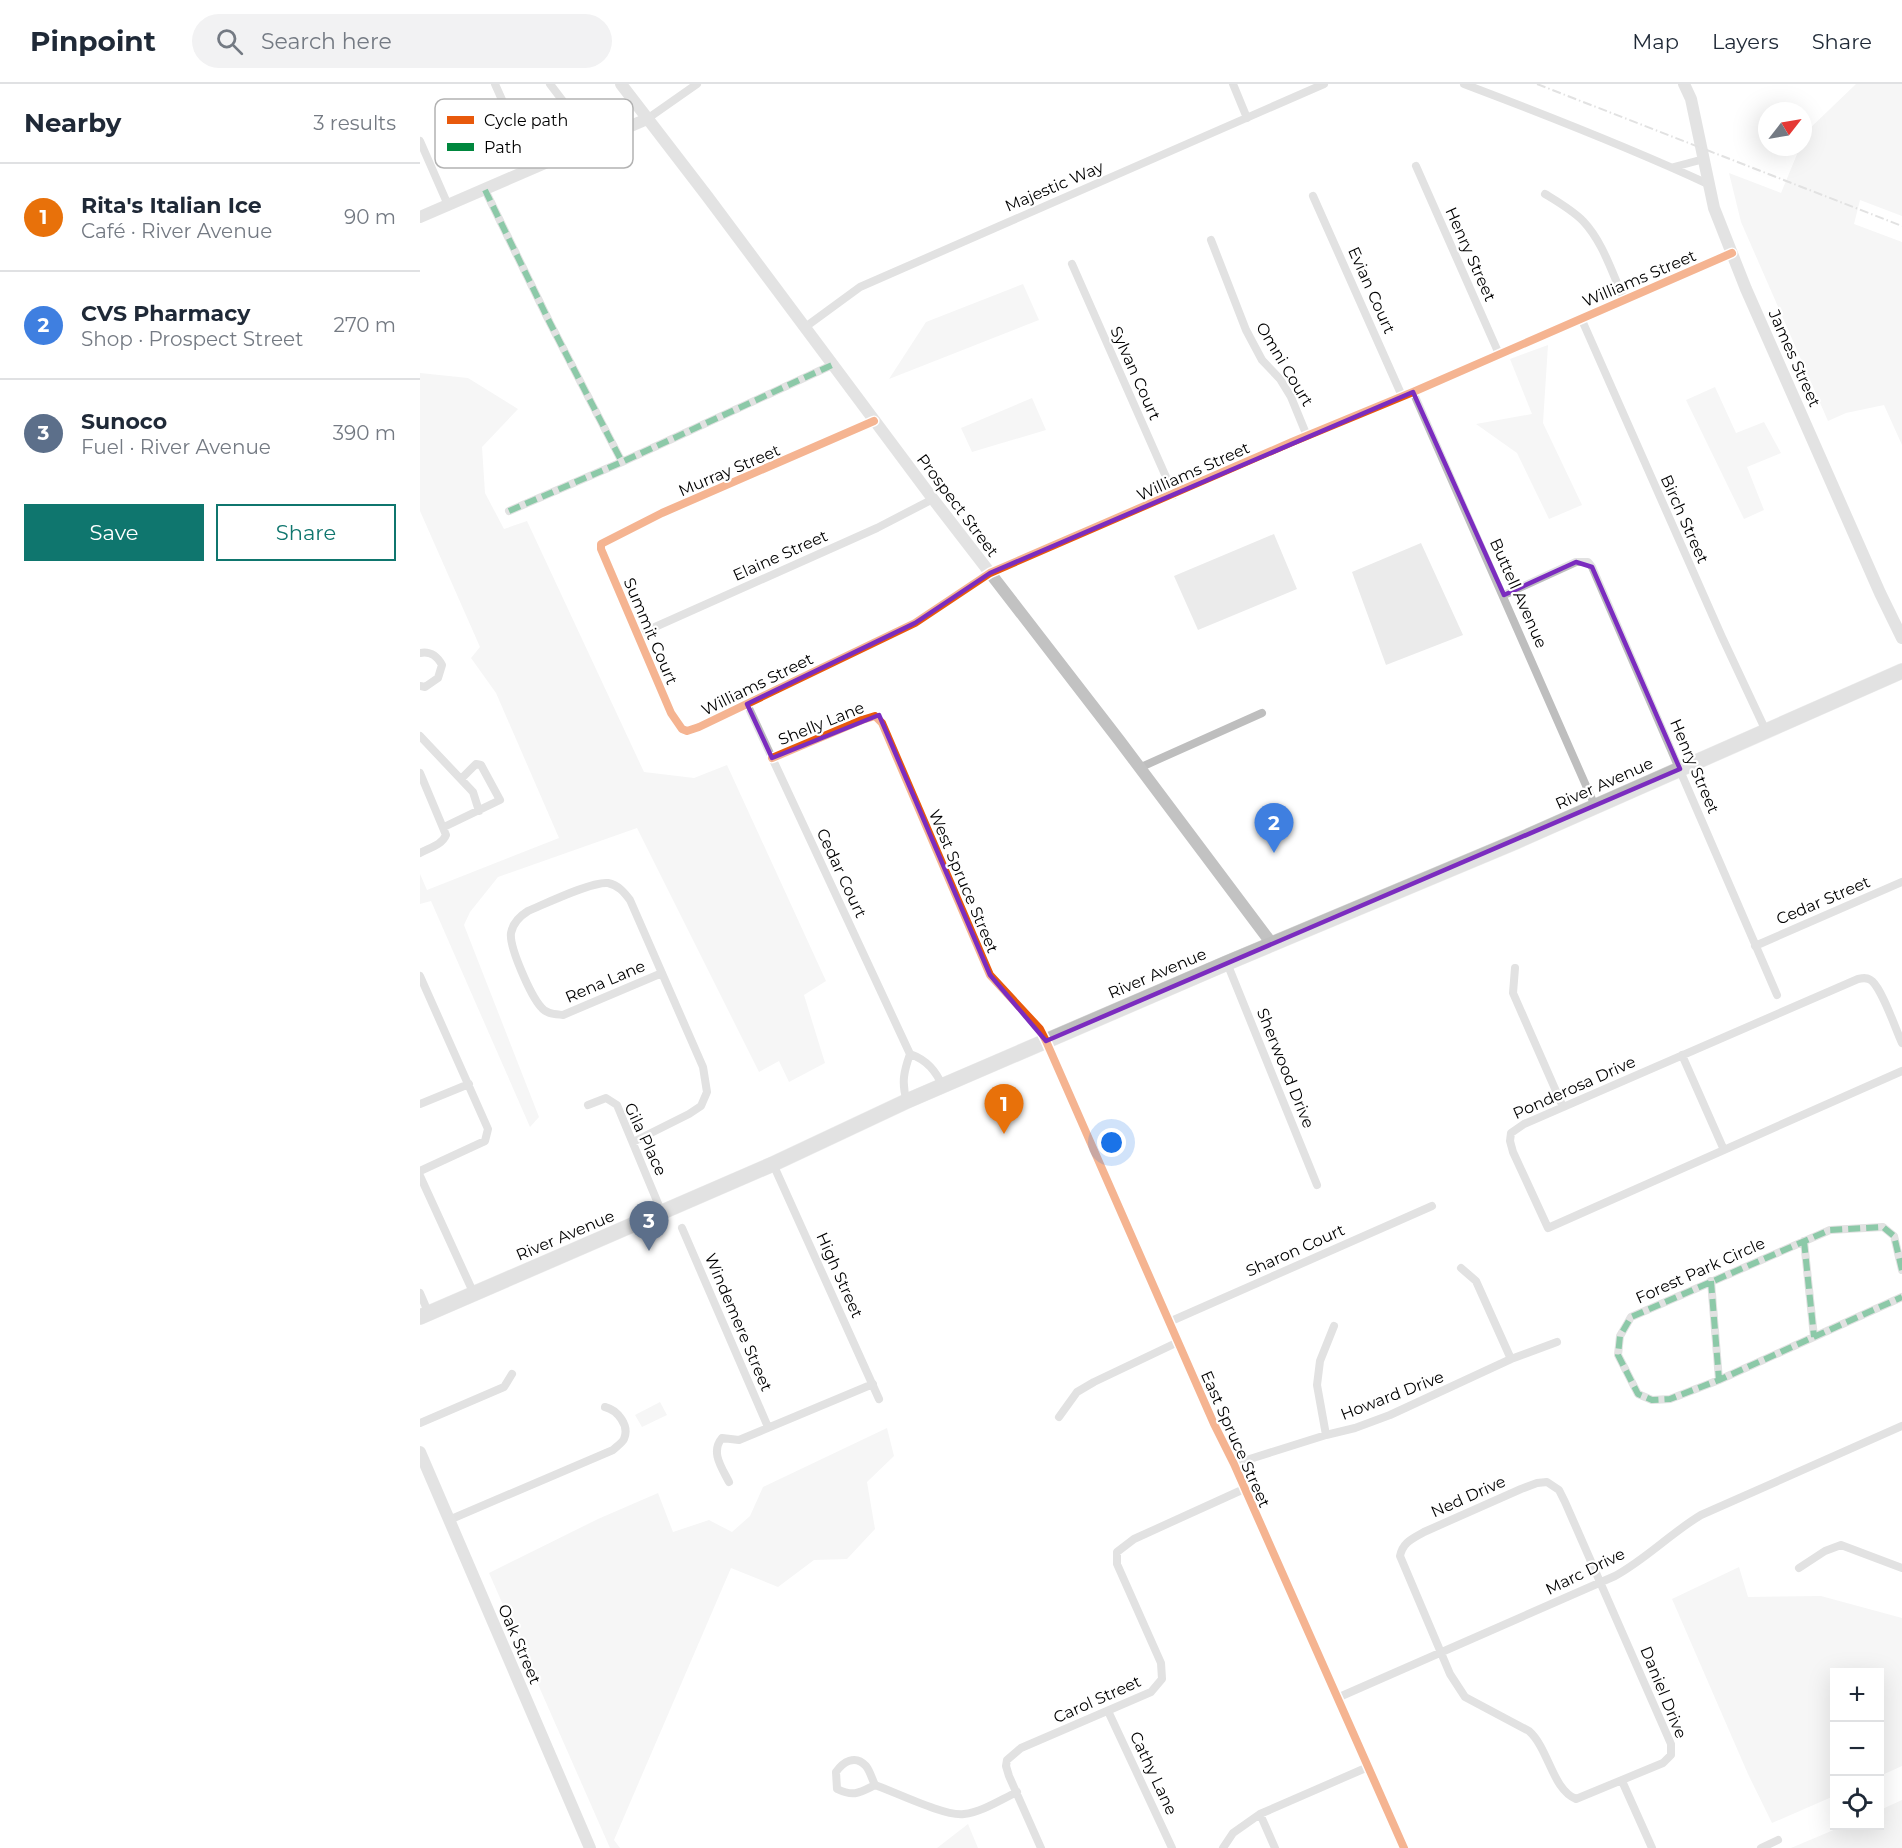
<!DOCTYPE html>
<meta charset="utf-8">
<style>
body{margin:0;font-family:Montserrat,sans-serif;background:#f2f2f3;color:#1f2937}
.controls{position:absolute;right:18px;bottom:18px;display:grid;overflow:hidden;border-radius:0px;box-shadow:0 6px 24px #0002}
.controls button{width:54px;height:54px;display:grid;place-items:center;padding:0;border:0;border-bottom:2px solid #e0e1e3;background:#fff;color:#1f2937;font:30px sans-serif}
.compass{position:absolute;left:1338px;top:18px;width:54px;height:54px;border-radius:50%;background:#fff;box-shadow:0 6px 24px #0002;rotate:59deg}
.you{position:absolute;left:692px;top:1059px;width:21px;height:21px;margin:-15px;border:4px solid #fff;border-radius:50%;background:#1a73e8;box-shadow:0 0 0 9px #1a73e833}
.badge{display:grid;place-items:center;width:39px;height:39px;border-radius:50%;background:#0f766e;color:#fff;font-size:20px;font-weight:700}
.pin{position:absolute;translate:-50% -50px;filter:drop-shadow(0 2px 3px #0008)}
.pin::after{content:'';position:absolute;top:32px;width:21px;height:18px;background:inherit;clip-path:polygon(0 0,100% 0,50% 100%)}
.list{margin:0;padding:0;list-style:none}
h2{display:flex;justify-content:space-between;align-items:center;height:78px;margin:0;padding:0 24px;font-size:26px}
h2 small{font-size:20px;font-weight:400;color:#747a83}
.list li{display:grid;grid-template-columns:39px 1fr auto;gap:18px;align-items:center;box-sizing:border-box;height:108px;padding:0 24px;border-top:2px solid #e0e1e3}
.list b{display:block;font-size:22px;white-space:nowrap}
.list p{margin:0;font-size:20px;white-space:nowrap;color:#747a83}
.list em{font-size:20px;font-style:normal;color:#747a83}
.actions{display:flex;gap:12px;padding:18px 24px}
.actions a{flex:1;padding:14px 0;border:2px solid #0f766e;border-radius:0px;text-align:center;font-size:21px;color:#0f766e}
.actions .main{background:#0f766e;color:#fff}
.icon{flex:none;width:33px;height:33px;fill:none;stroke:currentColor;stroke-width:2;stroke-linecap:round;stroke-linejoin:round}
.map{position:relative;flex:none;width:1482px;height:1764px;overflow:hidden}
header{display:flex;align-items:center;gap:36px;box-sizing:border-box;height:84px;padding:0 30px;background:#fff;border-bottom:2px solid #e0e1e3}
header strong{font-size:28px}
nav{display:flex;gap:33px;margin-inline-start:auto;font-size:21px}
.search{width:420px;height:54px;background:#f2f2f3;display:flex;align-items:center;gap:15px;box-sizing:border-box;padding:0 21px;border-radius:33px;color:#747a83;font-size:22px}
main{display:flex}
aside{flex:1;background:#fff}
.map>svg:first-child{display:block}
.green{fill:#ebebeb}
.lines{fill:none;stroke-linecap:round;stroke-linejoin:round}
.highway-casing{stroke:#dbdbdb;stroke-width:16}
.street{stroke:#bebebe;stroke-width:8}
.secondary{stroke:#c2c2c2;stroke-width:12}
.highway{stroke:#bebebe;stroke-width:15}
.rail{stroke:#bebebe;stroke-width:2;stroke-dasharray:9 3 1.5 3;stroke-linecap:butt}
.quiet{stroke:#00873e;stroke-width:6;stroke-dasharray:12 6;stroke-linecap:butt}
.cycleway-casing{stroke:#fff;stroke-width:11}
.cycleway{stroke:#e8590c;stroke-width:8}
.marked{fill:none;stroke:#7b2cbf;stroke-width:4.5;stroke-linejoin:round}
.labels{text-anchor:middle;stroke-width:4.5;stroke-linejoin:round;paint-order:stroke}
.street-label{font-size:16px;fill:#000;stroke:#fff}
.key{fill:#fff;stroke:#b2b2b2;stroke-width:1.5}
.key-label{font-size:16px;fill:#000}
</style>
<header>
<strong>Pinpoint</strong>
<div class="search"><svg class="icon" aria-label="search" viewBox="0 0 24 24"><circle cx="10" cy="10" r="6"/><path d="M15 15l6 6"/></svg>Search here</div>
<nav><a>Map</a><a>Layers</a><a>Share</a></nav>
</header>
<main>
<aside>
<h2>Nearby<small>3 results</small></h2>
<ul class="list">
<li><span class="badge" style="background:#e8710a">1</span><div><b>Rita's Italian Ice</b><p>Café · River Avenue</p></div><em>90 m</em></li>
<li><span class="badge" style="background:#3f7fe0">2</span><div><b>CVS Pharmacy</b><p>Shop · Prospect Street</p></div><em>270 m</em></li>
<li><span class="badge" style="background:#5c6f8a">3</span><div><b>Sunoco</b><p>Fuel · River Avenue</p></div><em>390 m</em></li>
</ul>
<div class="actions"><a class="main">Save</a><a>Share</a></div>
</aside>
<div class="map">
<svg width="1482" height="1764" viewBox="0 0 1482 1764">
<rect width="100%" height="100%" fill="#fff"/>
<path class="green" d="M1436,0H1482V132L1440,116L1434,140L1482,158V361L1464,321L1426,329L1408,337L1321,138L1309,89L1361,109L1380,63H1383L1386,48Z
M603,200L619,236L469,295L506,238Z
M1128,261L1123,339L1162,421L1129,435L1097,369L1056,340L1112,330L1090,275Z
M0,289L48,294L98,325L62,363L65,409L84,445L107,437L224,688L274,694L307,681L406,897L384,911L405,979L369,998L359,977L339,988L217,744L78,793L50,828L44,841L119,1033L110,1043L11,817L0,820V790L7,806L139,754L76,609L51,574L60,563L0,427Z
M1295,303L1316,349L1344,338L1361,369L1327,383L1344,426L1324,435L1266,316Z
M612,314L626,346L552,368L541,344Z
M854,450L877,505L778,546L754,492Z
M1001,459L1043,551L966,581L932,488Z
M240,1318L247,1331L222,1343L215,1331Z
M467,1344L474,1372L447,1398L455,1445L427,1475L394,1476L358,1503L311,1484L194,1756L200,1764H190L69,1489L178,1435L238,1409L253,1448L289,1436L312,1448L330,1432L343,1403Z
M1319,1483L1328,1513L1401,1512L1482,1534V1682L1460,1692V1588H1414V1712L1352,1739L1328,1690L1252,1515Z
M1482,1716V1764H1371L1423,1742H1460V1726Z
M548,1740L558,1764H517Z"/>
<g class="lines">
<defs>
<path id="highway" d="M0,1233L353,1080L487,1017L807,879L1095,758L1482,587"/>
</defs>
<use href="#highway" class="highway-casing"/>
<path class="street" d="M75,0L104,65L107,87
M130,0L174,58
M813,0L827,34
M1044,0C1126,31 1208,63 1288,100
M227,35L277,0
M0,57L28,121
M996,82L1079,270
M1254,83L1284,75
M65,106L130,239L202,378
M1125,110C1138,118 1152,126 1163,137C1183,158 1192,189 1204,215
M893,112L982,312
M791,156L826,246L842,276L860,295L871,313L887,352
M652,180L754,411
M1161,234L1302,553L1346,647
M384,244L440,203L904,0
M993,308L1175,722
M454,337L242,429L181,460V465L251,629L262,645L267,647L279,643L495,539L570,489L872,358L993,308L1312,169
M89,427L202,378L412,281
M1084,511L1156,478H1168L1172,483L1357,911
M217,551L457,444L513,415
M0,569C11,567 17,572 22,581L18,594L5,603L0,602
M327,620L490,970C507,976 516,987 523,1003
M0,652L53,708L59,727
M352,674L442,636L455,632L462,639L570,891L620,945L626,957L794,1340L814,1380L984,1764
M719,684L842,629
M0,689L26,751C22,761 9,764 0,769
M24,743L80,716L61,681L56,680L41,695
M1335,862L1482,798
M807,879L897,1101
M1095,884L1093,909L1143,1023
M0,892L68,1045L65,1057L0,1087
M1482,959C1475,944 1463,907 1452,897C1448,893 1443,894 1438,895L1104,1040L1091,1049L1090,1057L1093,1068L1128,1144L1482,987
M1262,971L1304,1066
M487,1017C481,999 484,987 490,970
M0,1020L49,1000
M168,1021L186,1014L197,1021L242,1129
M213,1058L269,1030L281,1022L287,1008L283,983L210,816C204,808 198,801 188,799C172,797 125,820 108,827C100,832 93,838 91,849C89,863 111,912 121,923C126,930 135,930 143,931L242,889
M353,1080L459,1315
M0,1092L54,1210
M262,1144L348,1343
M1384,1157L1394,1253
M1041,1184L1056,1197L1091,1275
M1482,1186L1474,1152L1463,1143L1410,1146L1211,1233L1200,1252L1198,1271L1218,1310L1232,1316L1250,1315L1299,1296L1482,1213
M1291,1197L1299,1296
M0,1209L9,1230
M749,1238L1012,1122
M639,1333L657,1308L674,1298L758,1258
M0,1339L84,1303L92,1290
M906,1351L897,1301L900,1277L914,1242
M814,1380L906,1351L935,1344L970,1331L1091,1275L1137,1258
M309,1398C302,1384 290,1368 302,1354L319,1356L453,1300
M1127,1398L1139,1406L1145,1418L1251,1660V1671L1243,1679L1156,1715C1132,1705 1129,1665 1109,1647L1045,1613L1030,1590L980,1472C983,1458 992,1455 1004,1448L1101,1405L1117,1399Z
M29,1436L193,1366C196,1363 202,1359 204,1355C210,1341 197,1326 185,1323
M1379,1484L1405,1467L1421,1461L1482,1484
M917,1614L1195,1492C1226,1475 1251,1449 1281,1431L1482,1342
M688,1627L752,1764
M1202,1697L1232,1764
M455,1701C439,1709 434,1713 417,1705L416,1688C423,1678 435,1670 446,1682C450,1687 452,1695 455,1701C475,1708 526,1733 544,1730C562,1728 580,1716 597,1708
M840,1730L855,1764
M621,1764L589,1692L586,1682L587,1676L601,1664L731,1608L742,1595L741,1579L697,1480V1468L714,1455L824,1405
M803,1764L813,1749L840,1730L948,1683
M1341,1764L1358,1756"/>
<path class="secondary" d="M201,0L287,112L513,415L699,656L852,860
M1264,0L1271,15L1294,124L1326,205L1460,509L1482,554
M0,133L227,35
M0,1368L170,1764"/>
<use href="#highway" class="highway"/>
<path class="rail" d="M1117,0L1482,142"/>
<path class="quiet" d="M65,106L130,239L202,378
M89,427L202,378L412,281
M1384,1157L1394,1253
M1482,1186L1474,1152L1463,1143L1410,1146L1211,1233L1200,1252L1198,1271L1218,1310L1232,1316L1250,1315L1299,1296L1482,1213
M1291,1197L1299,1296"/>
<defs>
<path id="cycleway" d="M454,337L242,429L181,460V465L251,629L262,645L267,647L279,643L495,539L570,489L872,358L993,308L1312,169
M352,674L442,636L455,632L462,639L570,891L620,945L626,957L794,1340L814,1380L984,1764"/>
</defs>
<use href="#cycleway" class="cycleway-casing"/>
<use href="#cycleway" class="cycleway"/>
</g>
<path d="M0 0H1482V1764H0ZM993,308L1084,511L1156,478L1172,483L1260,685L626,957L570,891L459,631L352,674L327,620L495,539L570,489Z" fill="#fff" fill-opacity=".55" fill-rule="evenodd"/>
<path class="marked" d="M993,308L1084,511L1156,478L1172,483L1260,685L626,957L570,891L459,631L352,674L327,620L495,539L570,489Z"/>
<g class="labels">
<g class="street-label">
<text transform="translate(634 102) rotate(-23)" y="6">Majestic Way</text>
<text transform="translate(1051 170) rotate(66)" y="6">Henry Street</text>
<text transform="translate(1219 194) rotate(-23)" y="6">Williams Street</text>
<text transform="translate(952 206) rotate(66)" y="6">Evian Court</text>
<text transform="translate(1375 274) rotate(66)" y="6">James Street</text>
<text transform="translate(865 280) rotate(59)" y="6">Omni Court</text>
<text transform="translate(716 289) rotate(66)" y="6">Sylvan Court</text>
<text transform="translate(309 386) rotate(-23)" y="6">Murray Street</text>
<text transform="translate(773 387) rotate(-24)" y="6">Williams Street</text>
<text transform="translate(538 421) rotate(53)" y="6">Prospect Street</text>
<text transform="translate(1265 435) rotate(66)" y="6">Birch Street</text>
<text transform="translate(360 471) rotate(-24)" y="6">Elaine Street</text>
<text transform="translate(1099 509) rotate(66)" y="6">Buttell Avenue</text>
<text transform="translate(231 547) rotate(67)" y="6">Summit Court</text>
<text transform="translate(337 600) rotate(-26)" y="6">Williams Street</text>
<text transform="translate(401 639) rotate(-22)" y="6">Shelly Lane</text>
<text transform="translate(1275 682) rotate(67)" y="6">Henry Street</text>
<text transform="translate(1184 699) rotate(-24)" y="6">River Avenue</text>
<text transform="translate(422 789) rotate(65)" y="6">Cedar Court</text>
<text transform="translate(544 797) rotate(67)" y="6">West Spruce Street</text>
<text transform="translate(1403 816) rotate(-23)" y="6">Cedar Street</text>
<text transform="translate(737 889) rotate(-23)" y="6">River Avenue</text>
<text transform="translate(185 897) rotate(-23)" y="6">Rena Lane</text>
<text transform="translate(866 984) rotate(68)" y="6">Sherwood Drive</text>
<text transform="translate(1154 1003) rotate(-24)" y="6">Ponderosa Drive</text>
<text transform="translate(226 1055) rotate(65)" y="6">Gila Place</text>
<text transform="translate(145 1151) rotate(-23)" y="6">River Avenue</text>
<text transform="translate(875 1166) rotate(-24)" y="6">Sharon Court</text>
<text transform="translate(1280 1186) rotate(-24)" y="6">Forest Park Circle</text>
<text transform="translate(420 1191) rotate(66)" y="6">High Street</text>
<text transform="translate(319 1238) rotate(67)" y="6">Windemere Street</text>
<text transform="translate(972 1311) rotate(-21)" y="6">Howard Drive</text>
<text transform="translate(816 1355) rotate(66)" y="6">East Spruce Street</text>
<text transform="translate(1048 1412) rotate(-24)" y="6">Ned Drive</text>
<text transform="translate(1165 1487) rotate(-26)" y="6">Marc Drive</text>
<text transform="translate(100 1560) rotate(67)" y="6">Oak Street</text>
<text transform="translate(1244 1608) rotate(68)" y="6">Daniel Drive</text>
<text transform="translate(677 1615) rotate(-24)" y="6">Carol Street</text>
<text transform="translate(734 1689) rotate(65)" y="6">Cathy Lane</text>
</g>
</g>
<rect x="15" y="15" width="198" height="69" rx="9" class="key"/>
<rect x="27" y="32" width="27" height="8" fill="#e8590c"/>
<rect x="27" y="59" width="27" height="8" fill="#00873e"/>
<g class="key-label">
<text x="64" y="42">Cycle path</text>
<text x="64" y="69">Path</text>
</g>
</svg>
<div class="controls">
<button>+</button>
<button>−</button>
<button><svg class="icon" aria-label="locate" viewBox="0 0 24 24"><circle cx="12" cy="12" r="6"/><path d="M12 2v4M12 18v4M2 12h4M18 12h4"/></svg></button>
</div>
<svg class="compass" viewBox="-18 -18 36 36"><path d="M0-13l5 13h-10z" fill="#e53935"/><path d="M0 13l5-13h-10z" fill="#747a83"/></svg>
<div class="you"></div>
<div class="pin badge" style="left:584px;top:1050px;background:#e8710a">1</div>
<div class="pin badge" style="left:854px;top:769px;background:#3f7fe0">2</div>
<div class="pin badge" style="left:229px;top:1167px;background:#5c6f8a">3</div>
</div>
</main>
